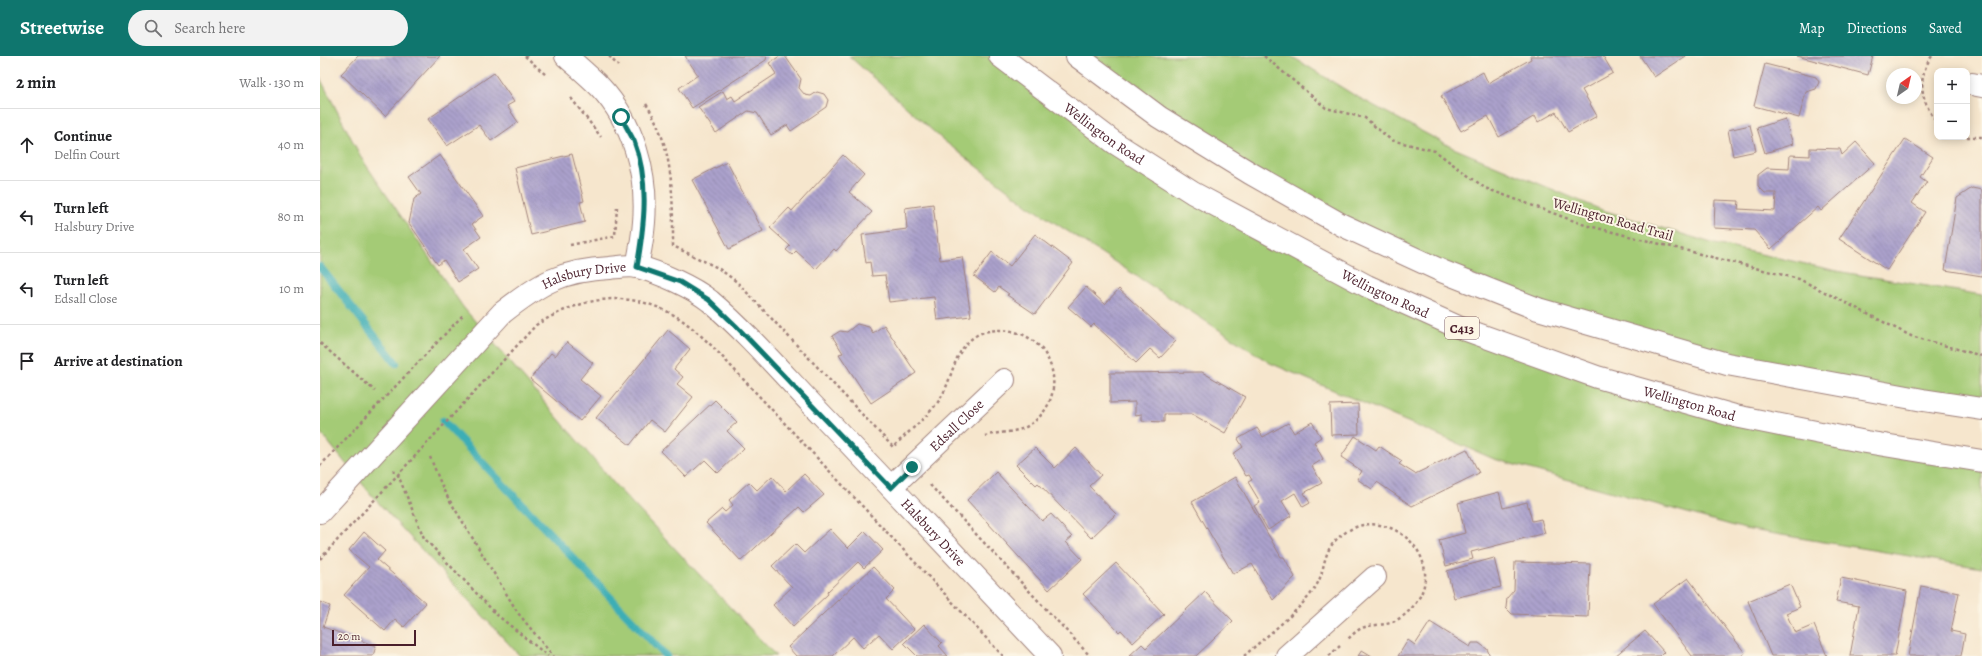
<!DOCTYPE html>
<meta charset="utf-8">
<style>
body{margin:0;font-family:Alegreya,serif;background:#f2f2f2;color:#202124}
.controls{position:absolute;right:12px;top:12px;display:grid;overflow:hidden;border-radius:8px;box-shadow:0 2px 10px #0003}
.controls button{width:36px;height:36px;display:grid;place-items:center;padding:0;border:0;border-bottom:1px solid #e0e0e0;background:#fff;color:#202124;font:20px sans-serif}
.compass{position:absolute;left:1566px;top:12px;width:36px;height:36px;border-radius:50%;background:#fff;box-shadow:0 2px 10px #0003;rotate:34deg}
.scale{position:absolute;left:12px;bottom:10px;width:84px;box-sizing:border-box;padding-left:4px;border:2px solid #4a1f2b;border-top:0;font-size:11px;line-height:14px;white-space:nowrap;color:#4a1f2b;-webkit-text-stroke:3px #fcf5e5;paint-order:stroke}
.stop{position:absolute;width:12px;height:12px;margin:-9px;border:3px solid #0f766e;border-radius:50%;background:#fff}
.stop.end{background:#0f766e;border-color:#fff;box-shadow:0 1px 4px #0008}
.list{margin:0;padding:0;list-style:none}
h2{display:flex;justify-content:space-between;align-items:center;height:52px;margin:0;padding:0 16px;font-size:17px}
h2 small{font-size:13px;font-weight:400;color:#757577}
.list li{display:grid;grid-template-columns:26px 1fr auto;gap:12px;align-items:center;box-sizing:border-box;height:72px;padding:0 16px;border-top:1px solid #e0e0e0}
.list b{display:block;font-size:15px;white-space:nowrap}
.list p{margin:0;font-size:13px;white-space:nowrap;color:#757577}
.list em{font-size:13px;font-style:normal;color:#757577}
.icon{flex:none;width:22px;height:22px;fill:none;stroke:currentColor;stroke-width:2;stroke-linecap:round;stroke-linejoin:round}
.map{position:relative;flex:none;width:1662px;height:600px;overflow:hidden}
header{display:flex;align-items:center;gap:24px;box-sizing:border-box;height:56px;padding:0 20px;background:#0f766e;color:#fff}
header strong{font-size:19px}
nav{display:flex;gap:22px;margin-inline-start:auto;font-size:14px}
.search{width:280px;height:36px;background:#f2f2f2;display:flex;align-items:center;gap:10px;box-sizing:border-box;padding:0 14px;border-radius:22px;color:#757577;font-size:15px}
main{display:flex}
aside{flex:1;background:#fff}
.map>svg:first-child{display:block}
.park{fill:#a4cb76;stroke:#777550}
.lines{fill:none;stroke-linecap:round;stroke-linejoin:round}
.stream{stroke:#3daeb5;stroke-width:8}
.building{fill:url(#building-back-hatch)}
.street-casing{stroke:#a0827c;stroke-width:24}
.primary-casing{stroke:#a0827c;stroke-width:24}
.path{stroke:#a0827c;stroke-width:2.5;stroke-dasharray:3 3;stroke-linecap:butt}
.street{stroke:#fff;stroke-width:22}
.primary{stroke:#fff;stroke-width:22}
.route{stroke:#0f766e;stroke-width:5}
.labels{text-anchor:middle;stroke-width:4;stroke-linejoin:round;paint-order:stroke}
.shield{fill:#fcf5e5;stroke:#7f5f63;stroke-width:1}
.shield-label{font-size:13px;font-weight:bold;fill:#4a1f2b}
.street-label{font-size:14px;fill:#4a1f2b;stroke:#fcf5e5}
</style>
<header>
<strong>Streetwise</strong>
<div class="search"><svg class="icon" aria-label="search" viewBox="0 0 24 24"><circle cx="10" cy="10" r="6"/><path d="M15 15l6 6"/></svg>Search here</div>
<nav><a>Map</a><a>Directions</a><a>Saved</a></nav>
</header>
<main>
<aside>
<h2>2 min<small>Walk · 130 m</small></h2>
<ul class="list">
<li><svg class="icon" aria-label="ahead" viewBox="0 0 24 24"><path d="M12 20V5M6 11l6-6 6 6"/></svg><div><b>Continue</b><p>Delfin Court</p></div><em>40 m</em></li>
<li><svg class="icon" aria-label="left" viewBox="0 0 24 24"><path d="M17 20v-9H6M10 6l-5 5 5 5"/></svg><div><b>Turn left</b><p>Halsbury Drive</p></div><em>80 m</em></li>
<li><svg class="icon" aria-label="left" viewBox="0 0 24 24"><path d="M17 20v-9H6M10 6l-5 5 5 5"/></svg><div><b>Turn left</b><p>Edsall Close</p></div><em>10 m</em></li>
<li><svg class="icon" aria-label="arrive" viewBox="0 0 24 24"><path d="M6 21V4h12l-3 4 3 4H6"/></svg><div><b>Arrive at destination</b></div></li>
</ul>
</aside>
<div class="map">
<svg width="1662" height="600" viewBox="0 0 1662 600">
<defs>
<pattern id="building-back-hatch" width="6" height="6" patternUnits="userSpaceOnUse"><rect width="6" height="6" fill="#aba1cc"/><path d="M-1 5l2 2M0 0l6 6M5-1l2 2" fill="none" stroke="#8d83a6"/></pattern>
</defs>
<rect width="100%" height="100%" fill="#fcf5e5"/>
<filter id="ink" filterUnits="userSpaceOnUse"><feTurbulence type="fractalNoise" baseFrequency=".025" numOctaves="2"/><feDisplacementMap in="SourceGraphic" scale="8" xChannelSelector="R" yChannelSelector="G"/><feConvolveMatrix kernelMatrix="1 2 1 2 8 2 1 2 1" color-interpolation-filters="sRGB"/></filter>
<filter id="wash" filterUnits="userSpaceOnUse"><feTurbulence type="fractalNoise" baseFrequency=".012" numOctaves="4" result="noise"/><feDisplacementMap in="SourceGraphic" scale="16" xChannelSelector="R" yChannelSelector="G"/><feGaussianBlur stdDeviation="0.9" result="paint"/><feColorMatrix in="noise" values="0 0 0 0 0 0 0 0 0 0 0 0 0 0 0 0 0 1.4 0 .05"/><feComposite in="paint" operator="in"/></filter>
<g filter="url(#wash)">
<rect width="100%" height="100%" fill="#f6e6cd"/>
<path class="park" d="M529,0H680L723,33L1047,230L1277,321L1662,405V512L1425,473L1174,403L950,307L709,150L623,84Z
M757,0H971L1034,39L1131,91L1282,154L1395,188L1522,216L1662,239V353L1312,281L1022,169Z
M0,22L42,103L143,251L297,431L456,600H200L54,442L0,376Z"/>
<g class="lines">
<path class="stream" d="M0,211L76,307
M123,365L346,600"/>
</g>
<g id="blocks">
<path class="building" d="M38,0H120L65,60L21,18Z
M365,0H447L446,4L372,52L359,32L378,19Z
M460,0H465L481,23L479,32L485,39L491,40L497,36L504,38L508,44L506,51L471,75L467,69L451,79L437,57L428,55L396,77L378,51L403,35L407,43L412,40L415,45L456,18L449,7Z
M1210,0H1283L1293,17L1262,34L1277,60L1248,76L1236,56L1218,66L1215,60L1179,81L1168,60L1141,75L1121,40L1163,16L1168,27L1211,3Z
M1320,0H1366L1334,21Z
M1477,0H1553L1548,19Z
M1445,8L1496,21L1499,26L1496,33L1486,36L1479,62L1434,50Z
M174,17L194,46L187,50L198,66L171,85L159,69L127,90L108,63Z
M1465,63L1473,88L1445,97L1437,72Z
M1430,69L1436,95L1413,100L1408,74Z
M1585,83L1613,101L1600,121L1607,126L1592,147L1605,156L1567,214L1519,183Z
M1536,86L1555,107L1501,155L1498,151L1451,193L1434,174L1394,172L1395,144L1419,145L1418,153L1455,155L1456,137H1445L1438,130V119L1447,112L1469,113L1470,99L1490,100V92L1520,93L1522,99Z
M252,98L264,145L260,146L265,166L211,179L195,112Z
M120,99L163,160L152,168L161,181L144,193L158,213L138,226L124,204L118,209L89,167L94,143L101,138L89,121Z
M523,99L544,119L529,136L552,156L516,195L514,193L496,213L476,195L472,199L466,194L470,190L450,172L469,152L472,155Z
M407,106L443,175L409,193L372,124Z
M1652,132L1662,134V220L1625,214L1637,142Z
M613,148L620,204L642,201L651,260L617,264L614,241L569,246L565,219L552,220L550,206L546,207L542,179L587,173L585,152Z
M715,178L753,207L715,258L687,239L689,238L679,231L675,236L654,220L672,196L690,210Z
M766,231L785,248L799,233L856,285L840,302L830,293L816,307L774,268L771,271L748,251Z
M537,268L549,271L553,277L564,269L596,317L551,347L519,298L523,297L512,280L520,275L527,276Z
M348,274L370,293L354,313L363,321L357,328L373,341L345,376L330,364L310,389L276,362Z
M247,286L273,307L260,323L281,340L260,365L210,323L231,297L235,300Z
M882,316L925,341L905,377L872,358H844V366L822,365V358L815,359V346L790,347V317Z
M395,344L417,366L407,375L424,392L398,417L385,404L366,421L341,395Z
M1038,348L1039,378L1011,379L1010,349Z
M992,366L1001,381L994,386L1003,403L992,410L1002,427L984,437L990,447L983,451L975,437L962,445L971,460L948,474L934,450L940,446L928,426L932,424L929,419L926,420L913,398L923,391L918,383L937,372L943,381L968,367L974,377Z
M1035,380L1056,394L1059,390L1082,405L1079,408L1095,418L1147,393L1159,417L1092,450L1057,426L1052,433L1037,423L1042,415L1021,401Z
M715,392L735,412L756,392L781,419L769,430L796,458L771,482L718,427L716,429L696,409Z
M676,416L722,465L731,458L752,481L746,486L762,503L729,534L647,444Z
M484,418L504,439L484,456L479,451L421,505L386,467L402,453L405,456L413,449L409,444L429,426L437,434L452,420L466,435Z
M915,421L961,501H964L975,521L953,544L932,508L913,518L872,446Z
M1179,436L1183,452L1207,446L1212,465L1221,463L1225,477L1151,496L1153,503L1126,510L1119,484L1145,477L1138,447Z
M510,473L528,492L545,475L563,494L544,512L538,506L507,536L508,538L473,571L453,549L472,531L452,510L475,488L484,497Z
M44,476L65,495L57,504L106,547L84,571L75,563L65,575L24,539L49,511L29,494Z
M1174,502L1181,531L1134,542L1127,515Z
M1195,506L1270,508L1268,561L1192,558L1186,552L1187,542L1194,534Z
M796,507L844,558L813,587L801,574L799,576L763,538Z
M553,511L575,534L566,543L594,573L573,593L559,578L543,592L533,581L513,600H476L468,591Z
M1368,522L1425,597L1421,600H1372L1333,548Z
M1521,522L1587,535L1575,600H1530L1539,550L1516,546Z
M1470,528L1480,551L1466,557L1475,577L1494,569L1507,600H1451L1428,545Z
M1601,530L1639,537L1631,575L1645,578L1641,600H1588Z
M885,536L913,565L876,600H809L822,588L826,592Z
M0,546L10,550L3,571L56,590L53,600H0Z
M1110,566L1150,591L1152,587H1159L1167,593L1170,600H1078L1088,584L1095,589Z
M604,568L622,587L619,590L628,600H597L584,587Z
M1325,575L1344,596L1340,600H1295Z
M1042,594L1052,600H1038Z"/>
</g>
</g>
<g filter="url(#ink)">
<use href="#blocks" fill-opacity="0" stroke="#a0827c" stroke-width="1"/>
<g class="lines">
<defs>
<g id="street">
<path d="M246,0C257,10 269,20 280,31C313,66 328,118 324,166C323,181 320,196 317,211"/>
<path d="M1652,28L1662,30"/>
<path id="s1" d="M571,431L684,324"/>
<path id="s2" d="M0,456L182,257C219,228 241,214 290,212C299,211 310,209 318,211C341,217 372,231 390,245C431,280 467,323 504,361C580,440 655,520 730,600"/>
<path d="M967,600L1055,521"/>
</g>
<g id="primary">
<path id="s3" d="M680,0L795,87L873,137L1047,230L1138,271L1277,321L1415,360L1546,386L1662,405"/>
<path d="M757,0L839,61L930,117L1022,169L1124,216L1218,253L1407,308L1603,344L1662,353"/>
</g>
</defs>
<use href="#street" class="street-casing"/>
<use href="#primary" class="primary-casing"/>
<path class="path" d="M205,0L227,20
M289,0L298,10
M944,0L1006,52L1045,62L1071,84L1115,95L1165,132L1265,169L1479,223L1591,280L1662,300
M1612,0C1596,22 1601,46 1617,66
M251,42L281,81
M326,48C354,90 353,142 353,190L398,212L417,226L573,391C587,377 606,362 618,346C634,324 631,295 657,279C664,275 673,274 681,274C736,275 754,347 704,372C692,377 677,376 665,380
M1647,81H1662
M250,189L295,180L297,151
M0,287L55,335
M110,401L124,435L198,557L233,600
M0,410L144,258
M73,414L78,419L104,482L177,559L228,600
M610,429L770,600
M0,503L216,269C257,244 299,233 344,254C363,262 378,277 393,291L683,600
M924,600C946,580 975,559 993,535C1009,513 998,494 1026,476C1067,449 1124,498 1099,542C1092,554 1080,565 1066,568C1059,569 1049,569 1042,572C1037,574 1032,579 1028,583
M1009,600L1020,590"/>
<use href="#street" class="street"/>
<use href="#primary" class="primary"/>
</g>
</g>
<g class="lines" filter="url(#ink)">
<path class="route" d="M301,61C305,69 310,77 314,85C330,126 324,170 317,211L360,226L389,244L416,270L571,432L592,411"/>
</g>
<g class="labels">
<rect class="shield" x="1125" y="261" width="34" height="22" rx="3"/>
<g class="shield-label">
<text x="1142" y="277">C413</text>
</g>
<g class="street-label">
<text dy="5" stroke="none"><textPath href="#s3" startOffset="130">Wellington Road</textPath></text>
<text transform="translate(1293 163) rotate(16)" y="5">Wellington Road Trail</text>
<text dy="5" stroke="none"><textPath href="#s2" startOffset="362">Halsbury Drive</textPath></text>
<text dy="5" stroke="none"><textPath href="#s3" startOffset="454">Wellington Road</textPath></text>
<text dy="5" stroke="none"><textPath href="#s3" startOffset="778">Wellington Road</textPath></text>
<text dy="5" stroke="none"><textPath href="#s1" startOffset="90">Edsall Close</textPath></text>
<text dy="5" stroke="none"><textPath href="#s2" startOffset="819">Halsbury Drive</textPath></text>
</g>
</g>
</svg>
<div class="controls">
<button>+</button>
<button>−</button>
</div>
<svg class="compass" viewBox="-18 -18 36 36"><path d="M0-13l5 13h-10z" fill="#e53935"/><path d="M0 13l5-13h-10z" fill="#757577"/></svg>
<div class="scale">20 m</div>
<div class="stop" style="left:301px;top:61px"></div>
<div class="stop end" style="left:592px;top:411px"></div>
</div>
</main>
